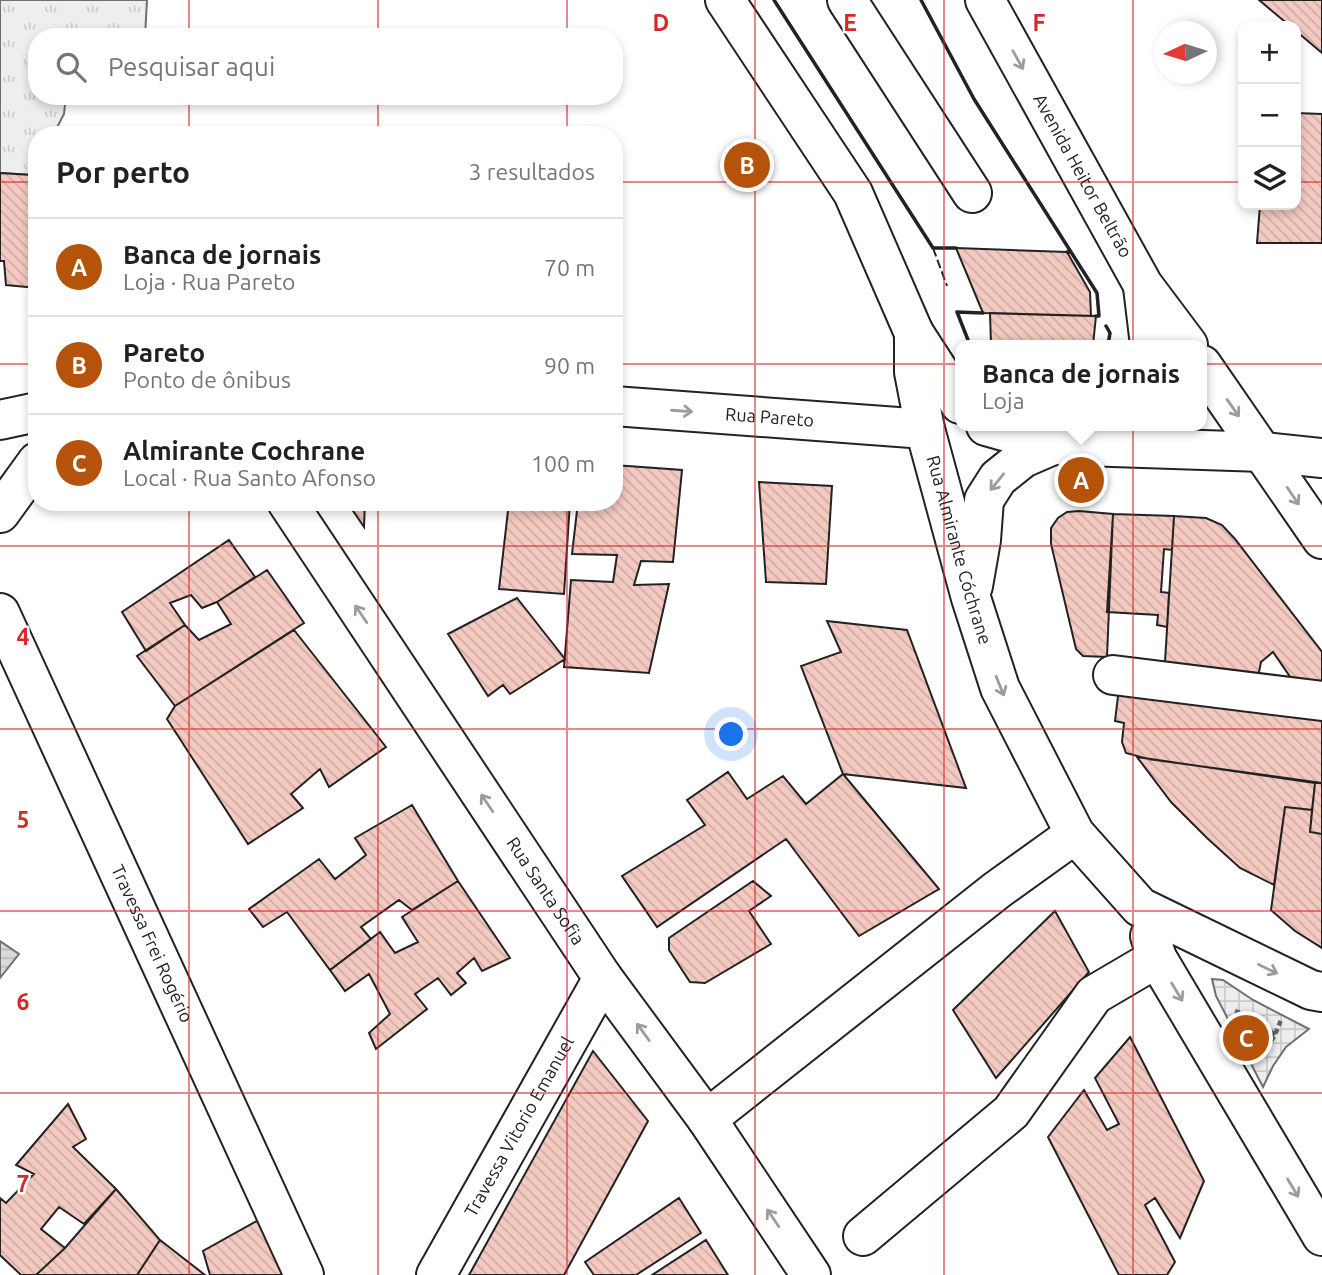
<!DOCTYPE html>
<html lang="pt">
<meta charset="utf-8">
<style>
body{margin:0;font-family:Ubuntu,sans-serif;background:#f6f6f6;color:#202124}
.controls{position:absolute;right:21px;top:21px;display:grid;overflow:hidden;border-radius:14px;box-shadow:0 4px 10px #0003}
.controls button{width:63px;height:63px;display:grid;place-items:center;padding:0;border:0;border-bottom:2px solid #e0e0e0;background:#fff;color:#202124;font:35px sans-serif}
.compass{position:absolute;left:1154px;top:21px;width:63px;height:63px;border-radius:50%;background:#fff;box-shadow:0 4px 10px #0003;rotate:266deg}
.you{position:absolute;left:732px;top:735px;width:24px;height:24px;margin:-18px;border:5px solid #fff;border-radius:50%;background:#1a73e8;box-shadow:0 0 0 10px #1a73e833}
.badge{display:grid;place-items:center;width:46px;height:46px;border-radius:50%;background:#b45309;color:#fff;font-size:23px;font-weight:700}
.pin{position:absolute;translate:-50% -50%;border:4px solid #fff;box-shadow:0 2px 7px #0006}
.popup{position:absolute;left:955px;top:340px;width:252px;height:91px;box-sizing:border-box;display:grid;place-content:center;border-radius:14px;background:#fff;filter:drop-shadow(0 2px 5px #0005);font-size:23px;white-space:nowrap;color:#757577}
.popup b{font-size:26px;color:#202124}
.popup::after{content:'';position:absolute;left:50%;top:100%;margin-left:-14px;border:14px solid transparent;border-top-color:#fff}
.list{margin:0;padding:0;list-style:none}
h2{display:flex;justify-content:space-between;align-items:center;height:91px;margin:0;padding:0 28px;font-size:30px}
h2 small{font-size:23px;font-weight:400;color:#757577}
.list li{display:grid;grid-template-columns:46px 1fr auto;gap:21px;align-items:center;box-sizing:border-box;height:98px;padding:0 28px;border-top:2px solid #e0e0e0}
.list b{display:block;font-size:26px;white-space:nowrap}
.list p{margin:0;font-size:23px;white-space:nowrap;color:#757577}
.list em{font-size:23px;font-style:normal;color:#757577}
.icon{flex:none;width:38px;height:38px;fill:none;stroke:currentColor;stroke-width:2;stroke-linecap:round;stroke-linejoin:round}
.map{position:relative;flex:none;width:1322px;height:1275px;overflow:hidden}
.search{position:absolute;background:#fff;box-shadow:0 4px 10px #0003;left:28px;top:28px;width:595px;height:77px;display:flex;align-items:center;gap:18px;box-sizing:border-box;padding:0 24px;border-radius:28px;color:#757577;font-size:26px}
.panel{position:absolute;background:#fff;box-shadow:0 4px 10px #0003;left:28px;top:126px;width:595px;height:385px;border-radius:28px}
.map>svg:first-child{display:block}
.grass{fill:url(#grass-tufts);stroke:#6f6f6f;stroke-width:2}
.plaza{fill:url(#plaza-grid);stroke:#6f6f6f;stroke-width:2}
.water{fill:url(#water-rules);stroke:#6f6f6f;stroke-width:2}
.building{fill:url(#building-back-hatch);stroke:#222;stroke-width:2}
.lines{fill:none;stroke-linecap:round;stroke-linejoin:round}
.minor-casing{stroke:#222;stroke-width:42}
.major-casing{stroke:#222;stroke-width:42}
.path{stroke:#646464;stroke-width:4.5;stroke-dasharray:5 3.5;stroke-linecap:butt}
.minor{stroke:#fff;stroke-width:38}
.major{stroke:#fff;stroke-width:38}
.fence{stroke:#222;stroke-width:2;stroke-dasharray:9 3.5;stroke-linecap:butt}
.wall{stroke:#222;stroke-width:3.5}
.oneway{stroke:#9c9c9c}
.grid{fill:none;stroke:#d62828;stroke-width:2;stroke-opacity:0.55}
.labels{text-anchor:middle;stroke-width:5;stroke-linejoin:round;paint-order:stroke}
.street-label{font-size:18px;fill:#222;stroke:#fff}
.grid-label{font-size:23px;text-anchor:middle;font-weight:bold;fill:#d62828;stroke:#fff;stroke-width:5;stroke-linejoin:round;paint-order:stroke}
</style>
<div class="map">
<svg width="1322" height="1275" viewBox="0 0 1322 1275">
<defs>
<pattern id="grass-tufts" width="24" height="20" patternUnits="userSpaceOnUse" patternTransform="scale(1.75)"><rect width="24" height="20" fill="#eee"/><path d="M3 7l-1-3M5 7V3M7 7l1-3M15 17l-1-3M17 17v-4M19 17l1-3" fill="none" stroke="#ccc"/></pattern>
<pattern id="plaza-grid" width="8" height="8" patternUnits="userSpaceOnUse" patternTransform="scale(1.75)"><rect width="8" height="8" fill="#ededed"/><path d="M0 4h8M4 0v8" fill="none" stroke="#cbcbcb"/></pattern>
<pattern id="water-rules" width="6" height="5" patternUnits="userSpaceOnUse" patternTransform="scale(1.75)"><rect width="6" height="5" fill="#d9d9d9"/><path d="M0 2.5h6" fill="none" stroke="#bababa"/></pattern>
<pattern id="building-back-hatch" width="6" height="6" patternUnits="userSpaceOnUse" patternTransform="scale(1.75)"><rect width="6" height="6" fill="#f3c9c0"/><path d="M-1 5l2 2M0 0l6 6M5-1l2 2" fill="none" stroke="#d0aca5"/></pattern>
</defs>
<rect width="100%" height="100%" fill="#fff"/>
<path class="grass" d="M0,0H147L145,37H37V96H66L64,114L53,135H37V165L32,175L0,173Z"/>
<path class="plaza" d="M1212,979L1223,980L1253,1000L1309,1029L1286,1047L1273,1066L1263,1087L1216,996Z"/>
<path class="water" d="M0,941L19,954L0,978Z"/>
<path class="building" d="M1259,0H1322V53L1296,31V26H1290Z
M1296,113L1322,114V243H1257L1260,205H1296Z
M0,173L32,175L33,196H37V288L6,285L4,261H0Z
M956,248L1067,252L1090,292L1091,316L983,313Z
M990,313L1096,316L1093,345H991Z
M614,465L682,470L673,562L641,561L634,585L669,584L649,673L564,667L571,580L613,582L617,555L572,554L578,502H614Z
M1067,472L1095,474L1094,488L1066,486Z
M759,482L832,486L826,584L766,582Z
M347,502H365L364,527Z
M509,502H570L564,594L499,589Z
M1079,511L1113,514L1107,657L1083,656L1076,649L1051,544V528L1058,518L1067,512Z
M1113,514L1174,516L1172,550L1164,549L1161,592L1169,593L1167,627L1157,625L1158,615L1107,612Z
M1174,516L1206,518L1222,525L1235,539L1322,652V685L1293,681L1273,652L1261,662L1258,677L1165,662Z
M229,540L255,577L217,602L202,608L191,595L170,603L185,625L146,651L122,612Z
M267,570L304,623L175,706L137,656L185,625L199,640L231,624L217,602Z
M517,598L565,659L510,694L503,685L488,696L448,634Z
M827,621L907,630L966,788L843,774L801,666L841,652Z
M294,630L386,747L329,787L320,769L291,794L303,808L248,844L167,719L175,706Z
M1119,688L1322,717V783L1148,759L1126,753L1122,742L1124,723L1115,721Z
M1137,757L1315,783L1312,810L1285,807L1274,885L1240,868L1207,838L1171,802Z
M728,772L747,799L783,776L806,804L843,774L939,889L859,936L786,839L657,927L622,876L705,825L687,800Z
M1315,783H1322V834L1310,832Z
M412,805L458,881L412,910L399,900L361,927L371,939L330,970L287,912L263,927L249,909L319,859L335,879L366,855L355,838Z
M1285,807L1312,810L1310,832L1322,834V948L1295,931L1271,910Z
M458,881L510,958L482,971L474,958L457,973L466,983L451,995L438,978L415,994L427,1009L376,1049L369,1033L390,1014L369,974L345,991L330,970L380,932L395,953L418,942L402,917Z
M753,881L771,896L749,911L771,944L705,983L690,982L669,950V938Z
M1055,911L1089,972L996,1078L953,1010Z
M1130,1037L1204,1181L1180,1238L1155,1198L1145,1205L1175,1262L1167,1275H1119L1048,1137L1084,1090L1107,1130L1119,1124L1095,1078Z
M593,1051L648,1121L564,1275H469Z
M68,1104L86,1139L73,1147L116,1189L84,1224L59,1207L41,1229L65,1248L36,1275H21L0,1255V1198L6,1203L34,1174L16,1165Z
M116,1189L160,1240L137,1275H36L65,1248Z
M679,1198L701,1233L636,1275H594L585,1262Z
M264,1217L290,1275H210L203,1251Z
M160,1240L205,1275H137Z
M706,1240L728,1275H652Z"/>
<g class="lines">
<defs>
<g id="minor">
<path id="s1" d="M725,0L853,193L914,333V372L925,429L971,598L1000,688L1075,834L1140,907L1311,990L1322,992"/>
<path d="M847,0L972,193"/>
<path d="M914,333L960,404"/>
<path id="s2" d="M614,406L925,429"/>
<path d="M0,420L37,412"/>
<path d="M986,426L1053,445L1263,452L1322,458"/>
<path id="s3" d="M287,502L603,978L707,1119L811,1275"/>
<path d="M0,513L37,462"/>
<path d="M973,586L981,540L984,500L998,478L1023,458L1053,445"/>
<path id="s4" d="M0,613L304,1275"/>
<path d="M1113,675L1322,701"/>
<path d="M1150,936L1157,958L1322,1236"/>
<path d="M707,1119L997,890L1075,834"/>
<path d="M863,1236L1011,1112L1094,995L1157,958"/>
<path id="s5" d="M436,1275L603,978"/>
</g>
<g id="major">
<path id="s6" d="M985,0L1143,285L1188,345"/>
<path d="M1143,287L1150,345"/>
<path d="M1202,365L1322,539"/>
<path d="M1053,445L1097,426"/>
</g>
</defs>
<use href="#minor" class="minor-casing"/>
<use href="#major" class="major-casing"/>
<path class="path" d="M1235,1011L1255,1018L1275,1035
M1262,1055L1275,1035L1281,1020"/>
<use href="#minor" class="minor"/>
<use href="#major" class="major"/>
<path class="fence" d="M933,248L947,286"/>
<path class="wall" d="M774,0L933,248H956
M921,0L974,99L1071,252H1067
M1071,252L1097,293L1099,316H1096
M1106,326L1110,333L1108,345
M970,345L957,312L983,313"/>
</g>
<defs><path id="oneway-shaft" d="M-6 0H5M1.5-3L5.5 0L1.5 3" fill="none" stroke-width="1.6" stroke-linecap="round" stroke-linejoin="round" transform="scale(1.75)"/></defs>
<g class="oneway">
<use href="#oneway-shaft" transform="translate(1018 60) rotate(61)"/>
<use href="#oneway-shaft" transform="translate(1233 408) rotate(55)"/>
<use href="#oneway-shaft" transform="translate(682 411) rotate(4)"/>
<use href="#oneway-shaft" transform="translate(997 482) rotate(129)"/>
<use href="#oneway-shaft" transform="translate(1293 496) rotate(56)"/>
<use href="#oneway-shaft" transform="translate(361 614) rotate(-124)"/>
<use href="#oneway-shaft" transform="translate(1000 686) rotate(68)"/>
<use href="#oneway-shaft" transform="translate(487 803) rotate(-124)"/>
<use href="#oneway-shaft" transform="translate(1268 969) rotate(26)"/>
<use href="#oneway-shaft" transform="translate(1177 992) rotate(59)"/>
<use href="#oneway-shaft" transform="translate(643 1032) rotate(-126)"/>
<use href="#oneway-shaft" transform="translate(1293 1188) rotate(59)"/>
<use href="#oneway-shaft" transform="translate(773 1218) rotate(-124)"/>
</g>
<path class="grid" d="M189,0V37M378,0V37M567,0V37M755,0V1275M944,0V1275M1133,0V1275M189,96V135M378,96V135M567,96V135M0,182H37M614,182H1243M1296,182H1322M0,364H37M614,364H1322M189,502V1275M378,502V1275M567,502V1275M0,546H1322M0,729H1322M0,911H1322M0,1093H1322"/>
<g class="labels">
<g class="street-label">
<text dy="6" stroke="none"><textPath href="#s6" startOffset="201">Avenida Heitor Beltrão</textPath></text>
<text dy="6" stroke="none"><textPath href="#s2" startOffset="156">Rua Pareto</textPath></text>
<text dy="6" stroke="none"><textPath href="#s1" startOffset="607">Rua Almirante Cóchrane</textPath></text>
<text dy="6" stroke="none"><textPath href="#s3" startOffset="467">Rua Santa Sofia</textPath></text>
<text dy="6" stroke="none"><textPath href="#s4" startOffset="364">Travessa Frei Rogério</textPath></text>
<text dy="6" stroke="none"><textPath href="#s5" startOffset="170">Travessa Vitorio Emanuel</textPath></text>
</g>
</g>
<g class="grid-label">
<text x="661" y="31">D</text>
<text x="850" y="31">E</text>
<text x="1039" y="31">F</text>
<text x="23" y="645">4</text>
<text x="23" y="828">5</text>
<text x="23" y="1010">6</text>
<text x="23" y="1192">7</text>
</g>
</svg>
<div class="controls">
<button>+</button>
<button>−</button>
<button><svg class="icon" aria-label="layers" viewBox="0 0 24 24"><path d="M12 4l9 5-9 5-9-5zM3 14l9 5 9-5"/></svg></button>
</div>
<svg class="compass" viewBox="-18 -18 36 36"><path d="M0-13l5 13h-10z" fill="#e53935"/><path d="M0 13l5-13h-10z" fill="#757577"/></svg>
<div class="you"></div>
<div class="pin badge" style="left:1081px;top:480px">A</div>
<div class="popup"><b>Banca de jornais</b>Loja</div>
<div class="pin badge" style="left:747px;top:165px">B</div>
<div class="pin badge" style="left:1246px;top:1038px">C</div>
<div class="search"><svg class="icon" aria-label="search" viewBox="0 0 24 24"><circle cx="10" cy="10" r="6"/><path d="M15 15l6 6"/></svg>Pesquisar aqui</div>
<section class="panel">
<h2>Por perto<small>3 resultados</small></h2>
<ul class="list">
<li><span class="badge">A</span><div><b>Banca de jornais</b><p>Loja · Rua Pareto</p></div><em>70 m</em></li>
<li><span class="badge">B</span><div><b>Pareto</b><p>Ponto de ônibus</p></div><em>90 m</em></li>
<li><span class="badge">C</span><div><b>Almirante Cochrane</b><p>Local · Rua Santo Afonso</p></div><em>100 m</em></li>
</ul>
</section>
</div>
